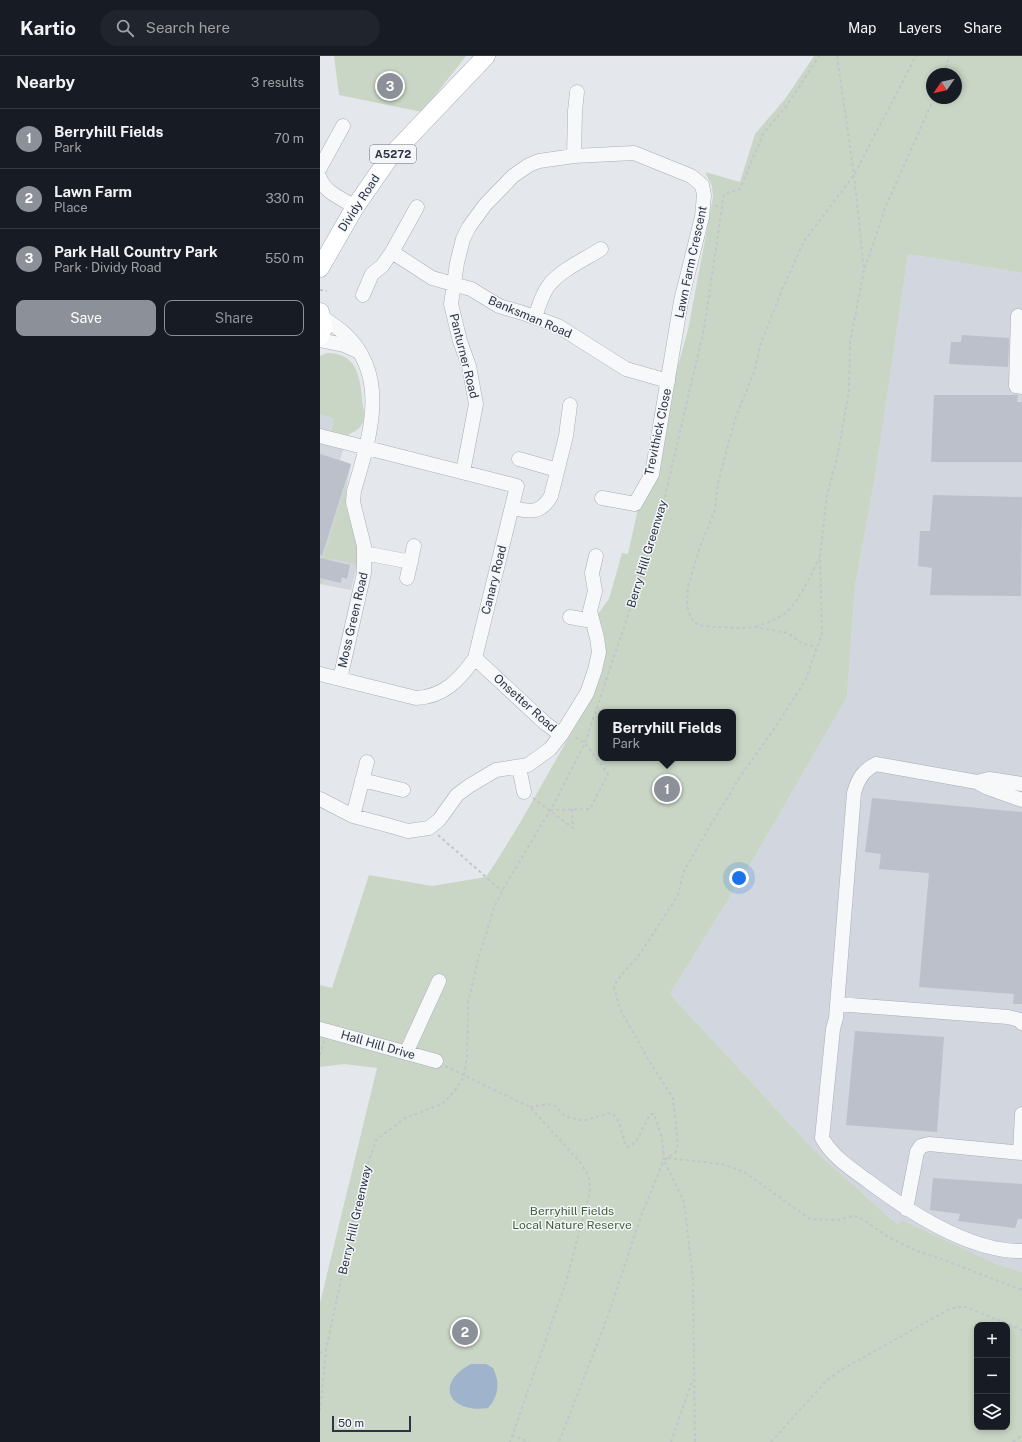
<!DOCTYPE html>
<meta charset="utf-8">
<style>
body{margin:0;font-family:"Public Sans",sans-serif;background:#20242c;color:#f1f3f6}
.controls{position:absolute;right:12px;bottom:12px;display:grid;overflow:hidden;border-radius:8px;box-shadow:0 2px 6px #0003}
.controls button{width:36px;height:36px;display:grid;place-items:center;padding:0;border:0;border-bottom:1px solid #363941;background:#171b24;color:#f1f3f6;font:20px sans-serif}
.compass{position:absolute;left:606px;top:12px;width:36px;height:36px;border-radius:50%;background:#171b24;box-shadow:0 2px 6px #0003;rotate:236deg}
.scale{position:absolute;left:12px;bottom:10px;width:79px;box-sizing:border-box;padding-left:4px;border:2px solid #2b3445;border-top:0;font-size:11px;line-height:14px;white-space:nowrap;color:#2b3445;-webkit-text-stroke:3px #f4f6f9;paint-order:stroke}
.you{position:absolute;left:419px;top:822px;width:14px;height:14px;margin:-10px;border:3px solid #fff;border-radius:50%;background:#1a73e8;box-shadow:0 0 0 6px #1a73e833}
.badge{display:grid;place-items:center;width:26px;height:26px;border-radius:50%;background:#8c9099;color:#fff;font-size:13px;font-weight:700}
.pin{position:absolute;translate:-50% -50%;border:2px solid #fff;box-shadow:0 1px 4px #0006}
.popup{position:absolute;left:278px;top:653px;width:138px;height:52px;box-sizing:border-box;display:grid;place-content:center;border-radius:8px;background:#171b24;filter:drop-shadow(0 1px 3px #0005);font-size:13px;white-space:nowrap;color:#9ea1a6}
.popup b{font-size:15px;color:#f1f3f6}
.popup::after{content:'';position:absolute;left:50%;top:100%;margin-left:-8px;border:8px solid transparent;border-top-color:#171b24}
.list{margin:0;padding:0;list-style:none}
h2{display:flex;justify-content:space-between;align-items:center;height:52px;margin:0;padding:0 16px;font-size:17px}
h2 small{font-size:13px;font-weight:400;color:#9ea1a6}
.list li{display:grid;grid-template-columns:26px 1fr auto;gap:12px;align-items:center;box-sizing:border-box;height:60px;padding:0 16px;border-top:1px solid #363941}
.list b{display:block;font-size:15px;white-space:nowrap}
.list p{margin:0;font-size:13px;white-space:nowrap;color:#9ea1a6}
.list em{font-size:13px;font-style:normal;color:#9ea1a6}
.actions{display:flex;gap:8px;padding:12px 16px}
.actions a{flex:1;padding:9px 0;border:1px solid #8c9099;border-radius:8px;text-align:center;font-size:14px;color:#8c9099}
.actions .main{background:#8c9099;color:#fff}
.icon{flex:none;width:22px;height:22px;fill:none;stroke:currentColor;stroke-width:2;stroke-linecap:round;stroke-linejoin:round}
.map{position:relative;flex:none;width:702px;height:1386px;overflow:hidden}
header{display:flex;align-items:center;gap:24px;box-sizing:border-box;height:56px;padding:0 20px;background:#171b24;border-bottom:1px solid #363941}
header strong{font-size:19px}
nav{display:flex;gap:22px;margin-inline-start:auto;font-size:14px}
.search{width:280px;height:36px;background:#20242c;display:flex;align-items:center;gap:10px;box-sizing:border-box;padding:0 14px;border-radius:22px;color:#9ea1a6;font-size:15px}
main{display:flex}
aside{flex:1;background:#171b24}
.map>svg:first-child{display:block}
.built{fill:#d2d6de}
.green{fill:#c9d6c5;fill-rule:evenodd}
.water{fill:#9fb4cc}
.building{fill:#bbc0ca}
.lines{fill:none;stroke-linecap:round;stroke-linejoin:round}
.minor-casing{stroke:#a9aeb7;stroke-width:15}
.major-casing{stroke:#a3abb8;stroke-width:19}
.path{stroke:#c2c5cb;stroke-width:2;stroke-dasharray:3 3;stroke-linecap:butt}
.minor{stroke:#f7f8fa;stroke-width:14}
.major{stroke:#fff;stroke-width:18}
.labels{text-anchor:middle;stroke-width:3;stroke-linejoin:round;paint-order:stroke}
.shield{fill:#f4f6f9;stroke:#676e7b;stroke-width:1}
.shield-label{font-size:11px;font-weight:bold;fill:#2b3445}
.street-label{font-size:12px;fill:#2b3445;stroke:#f4f6f9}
.park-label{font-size:12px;fill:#3f6138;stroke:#f4f6f9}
</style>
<header>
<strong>Kartio</strong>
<div class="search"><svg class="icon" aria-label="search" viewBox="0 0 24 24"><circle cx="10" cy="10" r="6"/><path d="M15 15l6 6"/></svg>Search here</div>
<nav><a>Map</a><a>Layers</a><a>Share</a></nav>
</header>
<main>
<aside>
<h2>Nearby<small>3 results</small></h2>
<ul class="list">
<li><span class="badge">1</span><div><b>Berryhill Fields</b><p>Park</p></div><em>70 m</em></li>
<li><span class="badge">2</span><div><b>Lawn Farm</b><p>Place</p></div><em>330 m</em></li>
<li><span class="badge">3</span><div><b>Park Hall Country Park</b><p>Park · Dividy Road</p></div><em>550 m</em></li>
</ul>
<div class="actions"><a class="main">Save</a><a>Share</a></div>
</aside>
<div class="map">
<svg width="702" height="1386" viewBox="0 0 702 1386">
<rect width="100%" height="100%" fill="#e4e7ec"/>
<path class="built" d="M588,198L702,217V1216L674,1207L582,1164L578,1169L494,1094L350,938L438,795L527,641L535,529L555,422Z
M0,358L14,363L11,375L28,379L20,404L31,408L25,441L26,451L35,480L37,509L31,534L0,528Z"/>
<path class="green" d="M14,0H146L102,56L19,39Z
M494,0H702V217L588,198L555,422L535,529L527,641L438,795L350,938L494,1094L578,1169L582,1164L674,1207L702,1216V1386H0V1247L57,1012L24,1008L0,1011V929L12,932L49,819L112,830L166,821C195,778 219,733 245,688C260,660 282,632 285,600C287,584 283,573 278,558L289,543L302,497L308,498L319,448L368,274L393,141L392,130L385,116L420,126L435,78L465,43ZM612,18H636V42H612ZM281,656H413V702H281ZM657,1269H687V1371H657Z
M7,297C36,297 40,319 42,343C43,351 46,361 42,368C39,374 33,376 28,379L11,375L14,363L0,358V300Z
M26,428V451L38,490L37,509L9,502L2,528H0V510Z"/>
<path class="water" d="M151,1308H166L173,1312C180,1326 179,1340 168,1352C130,1358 113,1328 151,1308Z"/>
<path class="building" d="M642,279L689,282L688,311L629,308L631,286H641Z
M614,339H698L697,346H702V406H611Z
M0,398L31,408L2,500L0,499Z
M613,439L702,441L701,540L610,539L612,512L598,510L600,475H610Z
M0,502L30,509L27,523L22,521L21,527L0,522Z
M552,742L702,756V948H693L694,938L599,931L609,817L559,813L561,798L545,796Z
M535,975L624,981L617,1076L526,1069Z
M613,1122L702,1128V1163H698L695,1172L638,1165L640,1158L610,1154Z"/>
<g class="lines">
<defs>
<path id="minor" d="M254,100L255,55L257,36
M0,112L23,70
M0,122C4,136 23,143 35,151
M72,196L97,151
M43,239L52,218L62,210L72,196L112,222L151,233L179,250L203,257L238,270L306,313L348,325
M698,260L696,330L702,331
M2,261C9,266 17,271 24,277C71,320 49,383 34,435L33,446L44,490V517L20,623
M215,261C219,250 222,238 229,229C242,213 264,204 281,193
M0,284L24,289L37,295
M0,380L197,430L155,602C140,623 124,641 96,642L0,618
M199,403L237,414
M143,416L156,348L149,310L140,285L131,248L137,207L143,183L149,171L165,149L193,120L209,109L219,105L254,100L314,97L371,120L382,129L384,139L382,161L361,245L332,418L315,448L282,442
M192,452C210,456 221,458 231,440L246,380L250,349
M44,497L91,506
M87,522L94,490
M250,561L272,565
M241,679L267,637L275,614L279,596L277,582L270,555L275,535L272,517L276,500
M199,711L204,736
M42,724L83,734
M657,726L669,723L702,728
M0,743L33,760L67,769L88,775L109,772L119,764L137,739L149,730L176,714L208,709L230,693L241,679L225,667L155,602
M702,744L668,732L657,726L556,708C544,714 538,722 534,737L516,962L513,973L502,1082C513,1101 530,1112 548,1125C589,1156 650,1196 702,1195
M33,760L47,706
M517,948L688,961L700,964L702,967
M0,973L116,1005
M86,997L119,925
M700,1097L702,1058
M586,1153L597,1096L601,1090L609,1088L702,1097"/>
<path id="major" d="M0,212L35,151L69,102L166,0
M0,256L3,272L0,280"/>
</defs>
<use href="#minor" class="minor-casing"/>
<use href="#major" class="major-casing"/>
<path class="path" d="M624,18L629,0
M395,150L403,151
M545,212L565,152L614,42
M0,234L7,235
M436,571C445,567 456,564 464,558C479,546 491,519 499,502
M497,595L492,590L483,588L468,577L435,571L418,572L383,570L375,567L370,560L367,550L368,531L379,493L395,454L398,427L415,363L434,316L441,287L461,236L484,185L534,119L596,0
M213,742L253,772
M252,753L253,772
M230,754L270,753L288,718L265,687L253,680
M118,779L182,835
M0,999L4,985
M125,1010L210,1051L260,1106L269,1121L270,1135L246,1226L190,1386
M210,1051L228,1048L235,1050L245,1060L263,1065L290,1057L293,1058L299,1066L306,1091C319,1090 323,1067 331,1058H334L342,1082L344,1104L321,1160L288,1260L239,1386
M348,1102L402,1108L424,1116L490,1163L517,1164L533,1160L539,1161L570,1182L597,1195L627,1205L702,1234
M0,1297L6,1294
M0,1355L6,1294L41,1128L56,1084L85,1062L122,1048L134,1036L144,1020L147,1001L148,947L158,904L174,852L182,835L235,746L265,687L338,470L384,273L404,138L420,133L443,78L468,48L499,0
M192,1379L209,1386
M351,1386L373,1323
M375,1386L373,1223L364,1146L344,1104L356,1096L358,1089L353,1042L328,1003L300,953L294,931L297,924L319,899L344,861L358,839L364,815L390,770L420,721L456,670L485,625L502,578L500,500L507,439L517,402L529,336L530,287L544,214L534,119L517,0
M451,1386L506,1325L521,1314L626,1255L636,1251H646L702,1274
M693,1386L702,1379"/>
<use href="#minor" class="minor"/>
<use href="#major" class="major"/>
</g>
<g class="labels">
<rect class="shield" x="50" y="89" width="46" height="18" rx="3"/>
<g class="shield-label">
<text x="73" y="102">A5272</text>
</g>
<g class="street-label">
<text transform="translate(39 147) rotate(-57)" y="4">Dividy Road</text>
<text transform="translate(371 206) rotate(-78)" y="4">Lawn Farm Crescent</text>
<text transform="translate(210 261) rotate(23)" y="4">Banksman Road</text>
<text transform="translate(144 300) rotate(76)" y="4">Panturner Road</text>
<text transform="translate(338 376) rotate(-78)" y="4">Trevithick Close</text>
<text transform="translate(327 498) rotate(-73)" y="4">Berry Hill Greenway</text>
<text transform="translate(174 524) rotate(-76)" y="4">Canary Road</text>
<text transform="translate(33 564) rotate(-77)" y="4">Moss Green Road</text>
<text transform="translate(205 647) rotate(42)" y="4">Onsetter Road</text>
<text transform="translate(58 989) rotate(16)" y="4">Hall Hill Drive</text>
<text transform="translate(35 1164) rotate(-77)" y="4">Berry Hill Greenway</text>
</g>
<g class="park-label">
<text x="252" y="1159">Berryhill Fields<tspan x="252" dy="14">Local Nature Reserve</tspan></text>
</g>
</g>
</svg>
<div class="controls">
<button>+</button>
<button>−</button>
<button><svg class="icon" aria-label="layers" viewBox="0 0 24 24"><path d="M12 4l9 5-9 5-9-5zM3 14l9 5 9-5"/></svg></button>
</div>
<svg class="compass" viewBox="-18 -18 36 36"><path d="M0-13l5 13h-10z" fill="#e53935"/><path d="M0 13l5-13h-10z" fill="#9ea1a6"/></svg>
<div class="scale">50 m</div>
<div class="you"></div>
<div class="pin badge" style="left:347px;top:733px">1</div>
<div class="popup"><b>Berryhill Fields</b>Park</div>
<div class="pin badge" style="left:145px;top:1276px">2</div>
<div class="pin badge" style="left:70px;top:30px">3</div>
</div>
</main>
